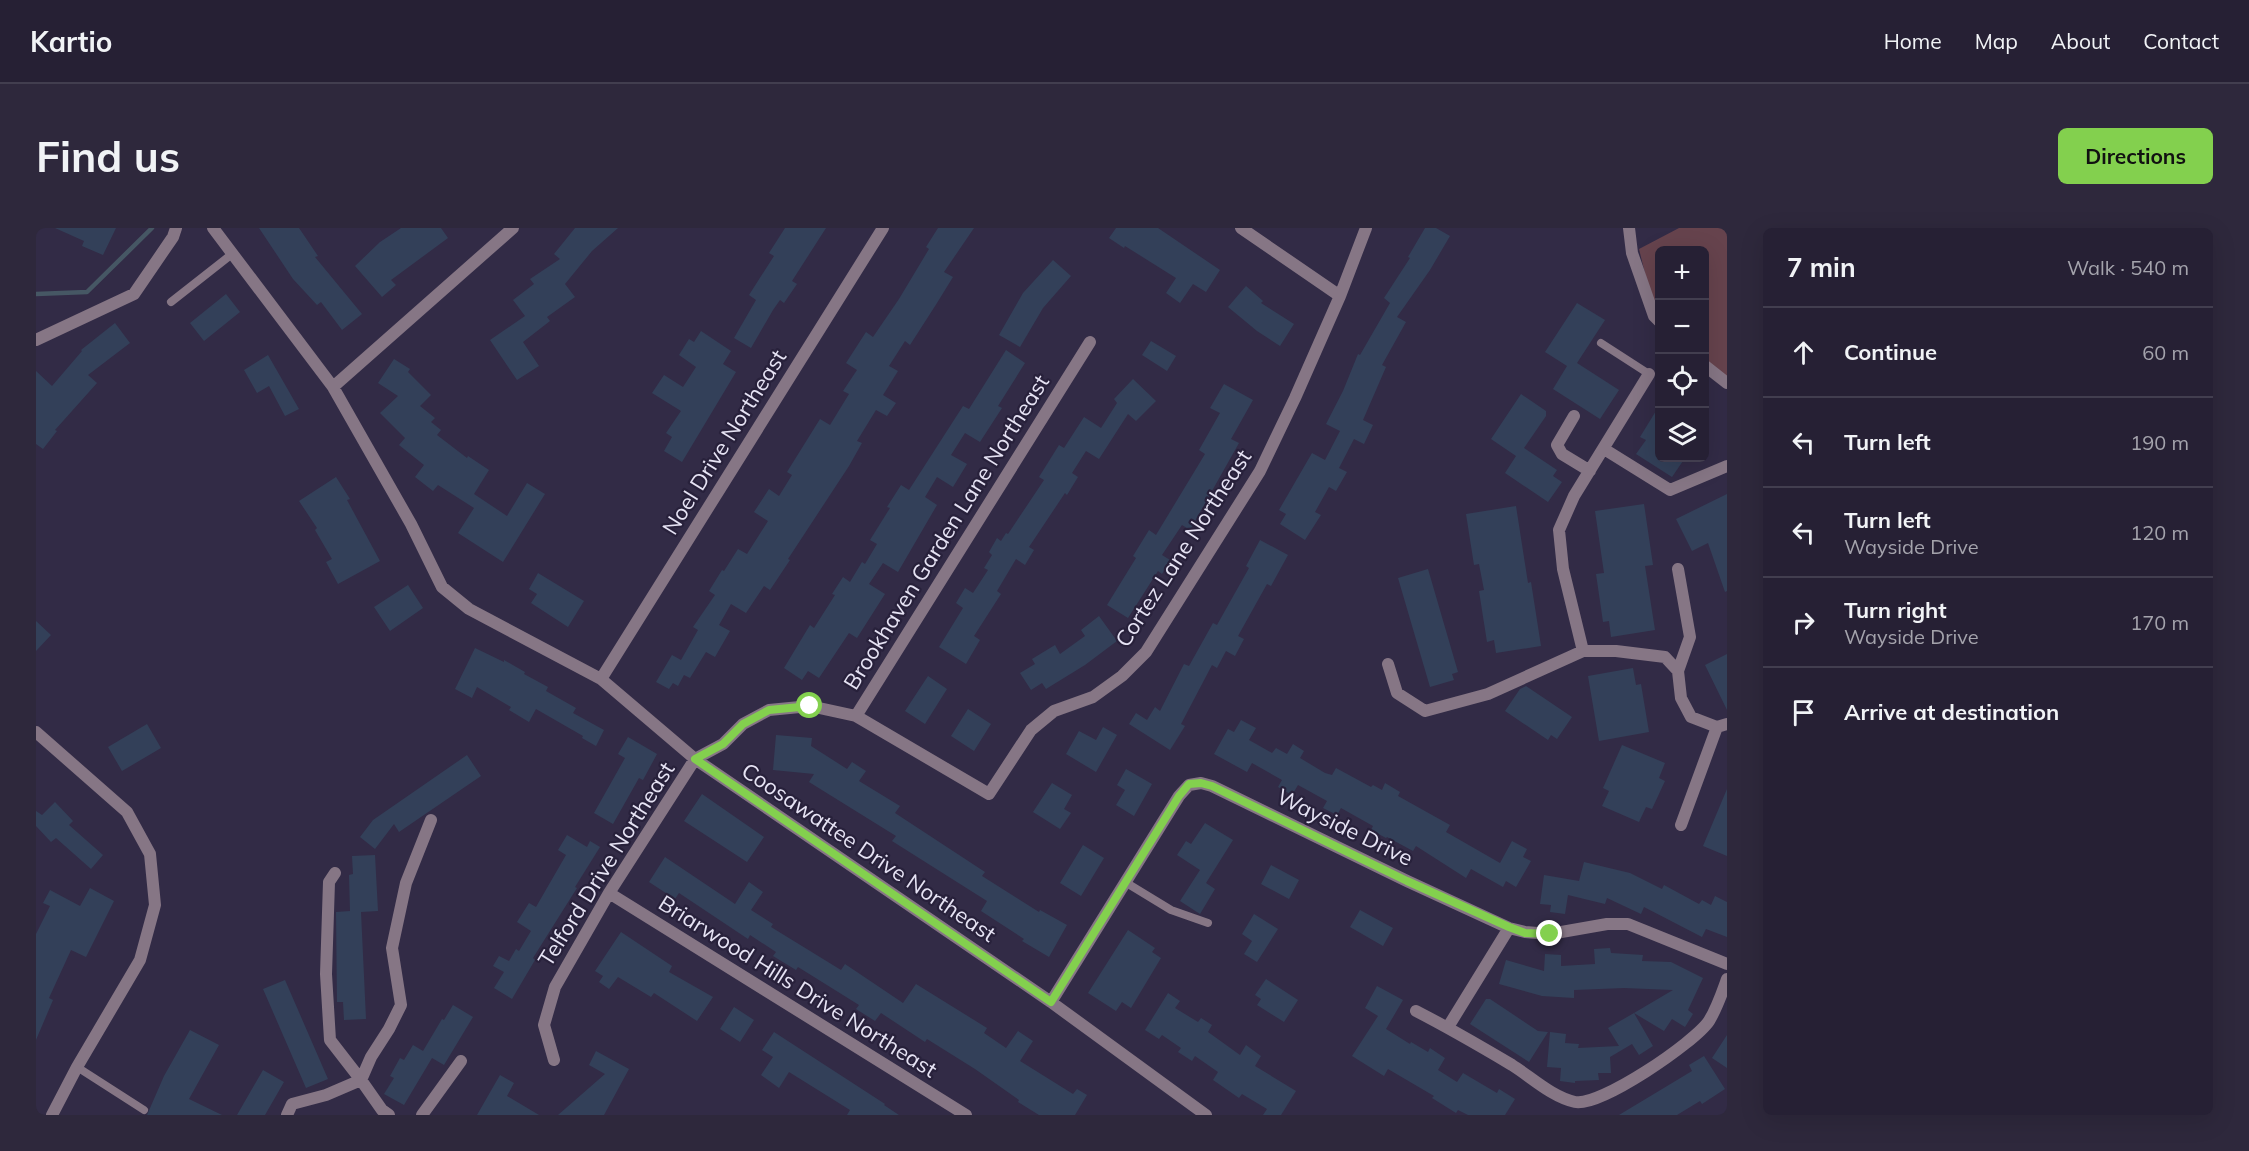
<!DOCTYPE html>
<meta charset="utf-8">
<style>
body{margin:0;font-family:Mulish,sans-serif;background:#2e283c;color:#f1f3f6}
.controls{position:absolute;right:18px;top:18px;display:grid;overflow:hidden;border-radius:9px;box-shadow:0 6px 24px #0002}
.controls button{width:54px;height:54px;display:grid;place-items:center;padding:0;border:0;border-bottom:2px solid #423e4f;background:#262034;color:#f1f3f6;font:30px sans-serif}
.stop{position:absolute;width:18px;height:18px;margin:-14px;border:4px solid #83d04e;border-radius:50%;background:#fff}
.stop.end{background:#83d04e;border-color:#fff;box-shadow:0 2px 6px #0008}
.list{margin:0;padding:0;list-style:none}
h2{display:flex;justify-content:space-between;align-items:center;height:78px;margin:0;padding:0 24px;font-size:26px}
h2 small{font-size:20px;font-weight:400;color:#a4a3ac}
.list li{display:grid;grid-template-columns:39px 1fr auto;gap:18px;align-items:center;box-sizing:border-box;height:90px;padding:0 24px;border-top:2px solid #423e4f}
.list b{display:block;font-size:22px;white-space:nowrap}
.list p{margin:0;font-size:20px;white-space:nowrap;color:#a4a3ac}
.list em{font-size:20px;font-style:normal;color:#a4a3ac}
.icon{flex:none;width:33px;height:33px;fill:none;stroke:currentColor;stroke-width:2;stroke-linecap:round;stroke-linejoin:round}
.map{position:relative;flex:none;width:1691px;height:887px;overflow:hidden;border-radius:9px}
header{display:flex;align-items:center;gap:36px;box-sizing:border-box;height:84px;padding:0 30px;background:#262034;border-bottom:2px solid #423e4f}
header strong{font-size:28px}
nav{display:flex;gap:33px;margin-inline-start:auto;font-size:21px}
.intro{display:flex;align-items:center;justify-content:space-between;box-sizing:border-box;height:144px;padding:0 36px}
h1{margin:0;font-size:42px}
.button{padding:15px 27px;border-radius:9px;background:#83d04e;color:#111;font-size:21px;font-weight:700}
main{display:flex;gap:36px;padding:0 36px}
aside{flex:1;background:#262034;border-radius:9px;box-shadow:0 6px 24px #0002}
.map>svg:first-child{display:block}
.green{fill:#66434d}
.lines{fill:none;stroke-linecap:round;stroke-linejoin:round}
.stream{stroke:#465764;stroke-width:4.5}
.building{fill:#334059}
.service{stroke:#867685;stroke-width:8}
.minor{stroke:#867685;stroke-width:12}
.route{stroke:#83d04e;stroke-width:8}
.labels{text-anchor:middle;stroke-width:4.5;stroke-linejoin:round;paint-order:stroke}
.street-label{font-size:22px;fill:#e6e3f4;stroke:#28213b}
</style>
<header>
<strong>Kartio</strong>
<nav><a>Home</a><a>Map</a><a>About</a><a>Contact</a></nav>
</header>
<div class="intro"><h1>Find us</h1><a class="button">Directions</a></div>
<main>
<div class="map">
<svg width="1691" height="887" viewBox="0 0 1691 887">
<rect width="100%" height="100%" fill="#322b46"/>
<path class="green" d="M1643,0H1691V152L1669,135L1668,22H1624L1623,102L1603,21Z"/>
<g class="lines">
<path class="stream" d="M0,66L51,64L116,0"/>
</g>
<path class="building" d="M19,0H80L67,27L46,18L48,13Z
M223,0H263L282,28L279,29L326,86L306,102L285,74L281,77L257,51Z
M365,0H405L412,10L355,52L360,57L346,69L319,38L344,14Z
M539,0H582L556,23L529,56L539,69L511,89L514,93L487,114L503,138L481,152L454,112L489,88L477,72L498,56L494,51L524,31L518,26Z
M749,0H790L756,53L761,56L748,75L744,72L737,82L715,120L698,110L720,72L713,67L738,28L733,25Z
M902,0H938L908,44L917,49L901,75L874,117L869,113L853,138L862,143L847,167L860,175L851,188L840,182L821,213L826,215L813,238L752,331L754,332L734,362L728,358L710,385L695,376L683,397L694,403L679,429L670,424L654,450L648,447L642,458L637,455L633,461L620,454L636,427L645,432L662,402L657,399L679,367L673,363L686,342L688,343L702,321L711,326L732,293L718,284L733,261L743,268L756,247L751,244L784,191L794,197L813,166L807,163L821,142L810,135L830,104L837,109L863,71L893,21L890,19Z
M1080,0H1122L1184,42L1170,64L1157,56L1144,75L1130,65L1140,50L1089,18L1088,20L1073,10Z
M1389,0H1400L1414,8L1394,42L1361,89L1370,94L1346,137L1350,139L1327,192L1337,197L1328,216L1318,211L1303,240L1311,244L1300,263L1293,259L1279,284L1285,287L1269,312L1244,296L1250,286L1243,282L1276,225L1289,232L1304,203L1290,196L1307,163L1322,126L1324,127L1354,75L1348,70L1374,30L1372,29Z
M1017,32L1035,48L1007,80L984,119L963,107L987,65Z
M1210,58L1227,73L1225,75L1258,96L1244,118L1221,103L1192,79Z
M190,66L204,84L168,113L154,95Z
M1541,75L1569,92L1541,135L1583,162L1564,191L1517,161L1531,138L1509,124Z
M79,95L94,115L52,147L61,155L19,202L21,203L7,221L0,216V143L16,158L46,123L45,122Z
M665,103L695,123L687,136L700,144L646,234L628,223L636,209L630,205L645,183L616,165L628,147L647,159L660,139L643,127L653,111L658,114Z
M1115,113L1140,128L1131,143L1106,127Z
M970,122L989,135L962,178L966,180L944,214L929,205L915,227L931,236L917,259L901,249L889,269L901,277L862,344L847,335L833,356L849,366L821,410L813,405L783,450L772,443L766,452L748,440L774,397L778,400L799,367L796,366L807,349L814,354L826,334L829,336L841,316L834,312L854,280L851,279L865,257L873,262L927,178L933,181Z
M232,127L263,181L249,188L233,158L221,165L208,142Z
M358,131L374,141L372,144L395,167L384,178L399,190L395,194L405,202L401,207L431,230L432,228L453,242L438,266L471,288L491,255L509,266L467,334L422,305L438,280L402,257L397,263L379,249L388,237L363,217L369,210L344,185L362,168L342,155Z
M1097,151L1120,173L1100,193L1092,186L1063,231L1050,223L1036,245L1042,249L1031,267L1029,265L993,319L998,322L989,337L980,331L961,363L965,366L938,408L944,412L930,436L903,419L927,380L920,375L929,360L937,365L952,342L948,340L956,327L953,324L961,310L965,313L970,305L972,306L1008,252L1003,249L1023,217L1028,220L1048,189L1065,200L1081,175L1078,171Z
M1188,156L1217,172L1195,211L1203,215L1154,302L1146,297L1126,327L1134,332L1126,346L1122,343L1092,390L1071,377L1100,330L1097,328L1113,302L1120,307L1169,226L1163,222L1184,185L1174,180Z
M1485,166L1510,183V188L1488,220L1521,242L1517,248L1526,254L1512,274L1469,245L1480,228L1455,211Z
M1623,178V230H1649L1636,249L1600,226L1610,212L1604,209Z
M300,249L314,271L311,272L344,333L302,356L290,334L296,331L279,302L281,300L263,273Z
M1691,266V363L1689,364L1672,315L1656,323L1640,291Z
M1608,276L1617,337L1609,338L1619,402L1575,409L1573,393L1567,394L1560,346L1568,345L1559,283Z
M1480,278L1492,355L1495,354L1505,418L1460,425L1458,412L1451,414L1443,363L1448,362L1443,336L1438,337L1430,286Z
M1224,312L1252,327L1235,358L1231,356L1202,408L1208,411L1199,428L1190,423L1181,440L1176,437L1145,496L1149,498L1134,522L1093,496L1100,485L1111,492L1119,479L1124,483L1148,436L1153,438L1177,395L1181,397L1213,340L1210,338Z
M1392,341L1422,444L1416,446L1418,452L1394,459L1362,350Z
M502,345L548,373L532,399L495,375L501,366L493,361Z
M372,357L387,380L354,403L338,379Z
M1063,388L1081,413L1049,437L1010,461L1006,455L995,462L984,445L999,436L996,431L1019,417L1024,426L1049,408L1045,402Z
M0,393L15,407L0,423Z
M439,420L468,434V432L489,444L488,446L512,459L510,463L540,480L537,485L568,502L560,518L546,510L547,508L500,481L493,494L473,482L475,479L441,459L436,470L419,461Z
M1691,426V482L1669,437Z
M1597,440L1600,457L1605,456L1613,504L1563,513L1552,448Z
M892,448L911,461L889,496L869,483Z
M1490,458L1536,489L1521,511L1515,507L1512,512L1469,483L1484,461Z
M932,481L955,496L938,523L915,508Z
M1205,492L1220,500L1213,512L1236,525L1240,520L1251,526L1257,516L1268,523L1264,530L1289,545L1296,547L1300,540L1335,559L1337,557L1346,562L1349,555L1364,564L1362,568L1414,597L1410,604L1464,635L1476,613L1491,621L1487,629L1495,633L1480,659L1470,653L1467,659L1435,641L1430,650L1380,618L1377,623L1351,609L1350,610L1335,602L1337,598L1305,580L1301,587L1287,580L1291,573L1262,557L1256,567L1242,559L1246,552L1216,535L1211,544L1178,526L1192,501L1198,504Z
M111,496L125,520L86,543L72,519Z
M1067,499L1081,507L1060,544L1030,526L1043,503L1060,512Z
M740,507L776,510L775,518L811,541L816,534L830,543L823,553L864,578L859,585L949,644L946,648L1003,684L1004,682L1031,697L1013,729L986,713L988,711L945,683L951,673L856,613L860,608L773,554L778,546L737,542Z
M592,509L621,526L607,552L603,550L577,596L558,585L589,530L582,526Z
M1586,517L1629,535L1623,550L1629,553L1616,581L1610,579L1603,594L1566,578L1573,563L1567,560Z
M431,527L445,548L363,604L358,596L339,621L324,609L337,592Z
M1090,541L1116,556L1098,588L1080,577L1089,562L1081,557Z
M1016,555L1036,567L1028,581L1035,585L1024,601L997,584Z
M1691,561V628L1667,618Z
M666,566L728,609L711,634L648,593Z
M19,574L37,593L33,597L67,627L55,641L20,610L15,614L0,598V583L6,587Z
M1169,595L1197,612L1170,655L1179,661L1164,686L1144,673L1164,642L1141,627L1150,613L1155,616Z
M531,607L551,619L554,613L564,619L539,659L541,660L529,679L497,730L499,732L476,771L458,760L468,744L457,738L463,728L473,733L480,721L483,723L495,703L481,694L493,675L500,679L530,627L522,622Z
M1047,617L1068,630L1045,668L1024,655Z
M339,627L342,683L325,684L330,791L308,792L307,774H301L300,684L314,683L313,647L317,646L316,628Z
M629,629L699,676L713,654L727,664L715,682L737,696L735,699L805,742L809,736L867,775L880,756L951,800L948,805L970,820L982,803L997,813L984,833L1037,866L1041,861L1051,867L1039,887H1003L982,874L983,872L939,841L891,811L889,814L845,785L839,793L820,781L823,777L762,739L760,742L737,728L740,724L714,707L712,711L643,665L639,671L613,654Z
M1548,634L1594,645L1626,661L1628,657L1663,676L1666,672L1675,677L1679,668L1691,674V709L1670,701L1666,709L1608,679L1605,686L1571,670L1569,676L1532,667L1529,686L1514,684L1515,677L1504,676L1508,647L1543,653Z
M1235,637L1263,652L1253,671L1225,656Z
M54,660L78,673L50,729L35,722L13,770L17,772L0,812V706L14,678L7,675L14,662L44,678Z
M1324,682L1357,700L1347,718L1314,699Z
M1218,686L1242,701L1221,734L1208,726L1216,713L1206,706Z
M1092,702L1119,720L1116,724L1125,730L1095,780L1086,774L1080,783L1052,765Z
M585,704L636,738L633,744L677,769L661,793L618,765L615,769L582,749L573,761L563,754L567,748L559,743Z
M1574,720L1575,725L1607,727L1606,733L1635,734L1667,750L1652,782L1657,786L1649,799L1636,791L1628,803L1598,785L1637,762L1588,760L1538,762V770L1506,768L1463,756L1470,732L1508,743L1509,726L1525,727V738L1559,736L1558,721Z
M1230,751L1262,772L1248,794L1221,777L1225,771L1219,767Z
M249,752L292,851L270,860L227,761Z
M1341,758L1367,772L1350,801L1374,816L1375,814L1392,824L1394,820L1409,830L1402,842L1421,854L1427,845L1461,865L1463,861L1479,871L1469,887H1432L1422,882L1420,885L1396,870L1398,868L1352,841L1348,848L1316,828L1342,788L1329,780Z
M1132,765L1144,773L1139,780L1162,794L1165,790L1176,797L1172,804L1204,827L1210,817L1225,828L1219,838L1260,863L1245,887H1227L1231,881L1206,866L1203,870L1177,852L1182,844L1159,828L1156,833L1142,824L1145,820L1126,807L1123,811L1109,802Z
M1450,771H1454L1502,803L1512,804L1493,834L1434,796Z
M417,777L437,789L408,837L396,830L368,877L348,866L358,850L354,848L364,830L368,832L377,817L387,823L406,791L408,792Z
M698,779L718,792L704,814L684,801Z
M1598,785L1617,818L1603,827L1596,816L1574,829L1575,845H1562L1563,852L1539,853V855L1524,853L1525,840L1511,839L1514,804L1530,806L1529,815L1543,816L1542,820L1583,818L1572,800Z
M154,802L183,817L153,871L186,887H111L128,848Z
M738,804L849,876L848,877L863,887H811L814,882L753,844L743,860L725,847L737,829L726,822Z
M1691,807V840L1676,830Z
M560,823L593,841L568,887H522L569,846L553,837Z
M1668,828L1689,861L1666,876L1664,873L1641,887H1583L1656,843L1653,837Z
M227,842L248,854L229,887H201Z
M464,847L478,855L471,868L503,887H441Z"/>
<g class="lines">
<path class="service" d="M135,74L196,26
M1565,115L1613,146
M1089,654L1135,682L1172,695
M41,839L108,882"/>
<path class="minor" d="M177,0L297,159L375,296L406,359L433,381L565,451L659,531L1015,774L1170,887
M1205,0L1304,68
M1593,0L1596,25L1618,88L1624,94
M0,112L98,66L137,9L140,0
M1668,137L1691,155
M297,159L477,0
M1538,188L1521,217L1526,226L1554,243
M1568,221L1634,262L1691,238
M1547,423L1527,341L1523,302L1538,268L1613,146
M1352,436L1361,465L1389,483L1452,466L1547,423H1580L1629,429L1642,443L1645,470L1655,489L1681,499L1691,496
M1642,443L1654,409L1642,341
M565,451L847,0
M820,488L1054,114
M0,504L91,584L114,626L119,677L104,732L41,839L16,887
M1645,597L1681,499
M573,665L930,887
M1015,774L1143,568L1153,557L1165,555L1176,558L1371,653L1473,700L1489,704L1514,706L1571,696H1592L1691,736
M1380,783C1413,800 1444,818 1476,837C1495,849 1516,869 1539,874C1564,879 1658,815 1673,793C1681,780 1686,765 1691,751
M1412,799L1473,700
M518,832L508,797L519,759L573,665L659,531L687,516L707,496L733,482L774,478L820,488L953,566L995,502L1018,483L1057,469L1086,448L1110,424L1224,243L1259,170L1304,68L1330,0
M251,887L256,876L290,867L325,852L294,812L290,746L293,654L299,645
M353,887L346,882L325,852L335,829L353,801L365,777L356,720L370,655L395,592
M386,887L425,833"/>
</g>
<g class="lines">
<path class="route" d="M774,478L733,482L707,496L687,516L659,531L1015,774L1143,568L1153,556L1165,555L1176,558L1371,653L1473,699L1489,705L1514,706"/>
</g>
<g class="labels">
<g class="street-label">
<text transform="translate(688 214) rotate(-58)" y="8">Noel Drive Northeast</text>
<text transform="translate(910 304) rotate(-58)" y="8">Brookhaven Garden Lane Northeast</text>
<text transform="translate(1147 320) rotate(-57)" y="8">Cortez Lane Northeast</text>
<text transform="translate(1309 599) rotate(26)" y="8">Wayside Drive</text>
<text transform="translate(833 624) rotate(34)" y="8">Coosawattee Drive Northeast</text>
<text transform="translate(570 636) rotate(-58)" y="8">Telford Drive Northeast</text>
<text transform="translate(762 758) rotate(32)" y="8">Briarwood Hills Drive Northeast</text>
</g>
</g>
</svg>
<div class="controls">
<button>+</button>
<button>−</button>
<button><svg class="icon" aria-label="locate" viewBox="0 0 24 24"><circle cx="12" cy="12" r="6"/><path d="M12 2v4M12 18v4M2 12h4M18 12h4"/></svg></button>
<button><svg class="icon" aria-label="layers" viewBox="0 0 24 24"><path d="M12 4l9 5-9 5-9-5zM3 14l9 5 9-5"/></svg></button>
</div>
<div class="stop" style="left:774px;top:478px"></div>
<div class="stop end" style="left:1514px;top:706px"></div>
</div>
<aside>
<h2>7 min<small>Walk · 540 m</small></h2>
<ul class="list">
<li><svg class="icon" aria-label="ahead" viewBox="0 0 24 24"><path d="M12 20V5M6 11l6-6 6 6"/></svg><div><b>Continue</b></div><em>60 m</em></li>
<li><svg class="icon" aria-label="left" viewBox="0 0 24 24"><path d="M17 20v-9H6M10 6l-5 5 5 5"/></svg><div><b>Turn left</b></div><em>190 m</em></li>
<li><svg class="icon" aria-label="left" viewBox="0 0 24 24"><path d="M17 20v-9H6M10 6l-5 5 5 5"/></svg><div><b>Turn left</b><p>Wayside Drive</p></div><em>120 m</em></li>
<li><svg class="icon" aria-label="right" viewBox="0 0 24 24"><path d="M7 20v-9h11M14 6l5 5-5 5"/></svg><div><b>Turn right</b><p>Wayside Drive</p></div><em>170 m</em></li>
<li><svg class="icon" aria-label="arrive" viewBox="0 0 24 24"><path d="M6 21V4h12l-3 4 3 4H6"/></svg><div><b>Arrive at destination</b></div></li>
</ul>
</aside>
</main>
